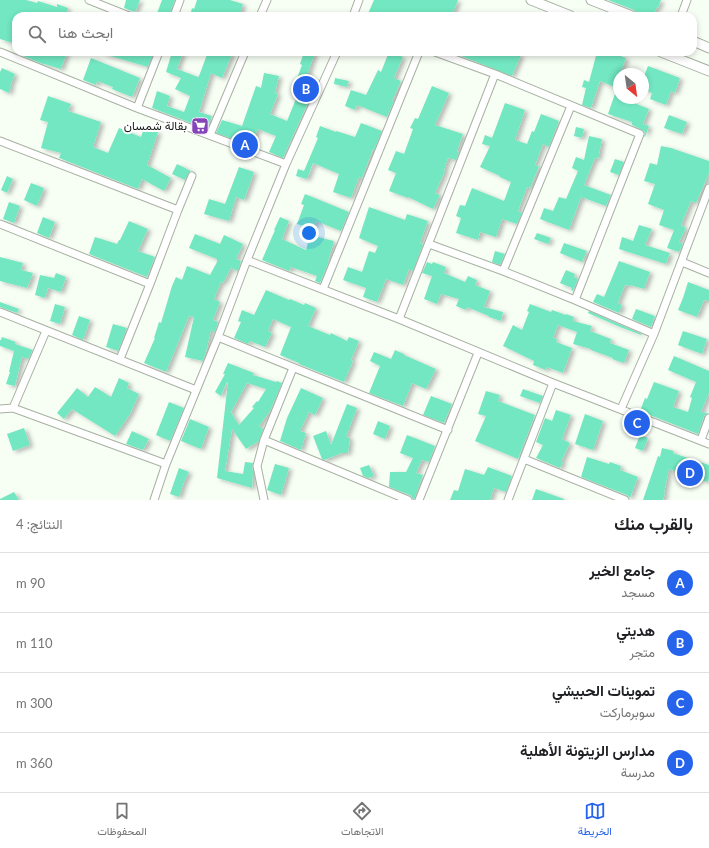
<!DOCTYPE html>
<html lang="ar">
<meta charset="utf-8">
<style>
body{margin:0;font-family:Lato,Vazirmatn,sans-serif;background:#f2f2f2;color:#202124;direction:rtl}
.compass{position:absolute;left:613px;top:68px;width:36px;height:36px;border-radius:50%;background:#fff;box-shadow:0 2px 6px #0003;rotate:151deg}
.you{position:absolute;left:309px;top:233px;width:14px;height:14px;margin:-10px;border:3px solid #fff;border-radius:50%;background:#1a73e8;box-shadow:0 0 0 6px #1a73e833}
.badge{display:grid;place-items:center;width:26px;height:26px;border-radius:50%;background:#2563eb;color:#fff;font-size:13px;font-weight:700}
.pin{position:absolute;translate:-50% -50%;border:2px solid #fff;box-shadow:0 1px 4px #0006}
.list{margin:0;padding:0;list-style:none}
h2{display:flex;justify-content:space-between;align-items:center;height:52px;margin:0;padding:0 16px;font-size:17px}
h2 small{font-size:13px;font-weight:400;color:#757577}
.list li{display:grid;grid-template-columns:26px 1fr auto;gap:12px;align-items:center;box-sizing:border-box;height:60px;padding:0 16px;border-top:1px solid #e0e0e0}
.list b{display:block;font-size:15px;white-space:nowrap}
.list p{margin:0;font-size:13px;white-space:nowrap;color:#757577}
.list em{font-size:13px;font-style:normal;color:#757577}
.icon{flex:none;width:22px;height:22px;fill:none;stroke:currentColor;stroke-width:2;stroke-linecap:round;stroke-linejoin:round}
.map{position:relative;flex:none;width:709px;height:500px;overflow:hidden;direction:ltr}
.search{position:absolute;background:#fff;box-shadow:0 2px 6px #0003;left:12px;right:12px;top:12px;height:44px;display:flex;align-items:center;gap:10px;box-sizing:border-box;padding:0 14px;border-radius:12px;color:#757577;font-size:15px}
.sheet{height:292px;background:#fff}
nav{display:flex;justify-content:space-around;align-items:center;box-sizing:border-box;height:56px;border-top:1px solid #e0e0e0;background:#fff;font-size:11px;color:#757577}
nav a{display:grid;justify-items:center;gap:2px}
nav .on{color:#2563eb}
.map>svg:first-child{display:block}
.building{fill:#72e7c1;fill-rule:evenodd;filter:url(#shadow)}
.lines{fill:none;stroke-linecap:round;stroke-linejoin:round}
.street-casing{stroke:#a7b1a2;stroke-width:9}
.secondary-casing{stroke:#a7b1a2;stroke-width:11}
.street{stroke:#fff;stroke-width:7}
.secondary{stroke:#fff;stroke-width:9}
.labels{text-anchor:middle;stroke-width:4;stroke-linejoin:round;paint-order:stroke}
.poi-label{font-size:12px;fill:#171b15;stroke:#fff;text-anchor:end}
</style>
<div class="map">
<svg width="709" height="500" viewBox="0 0 709 500">
<defs>
<filter id="shadow"><feDropShadow dx="3.5" dy="2" stdDeviation="2" flood-color="#0004"/></filter>
</defs>
<rect width="100%" height="100%" fill="#f7fef4"/>
<path class="building" d="M0,0H26L37,3L38,1L57,7V4L68,8L66,16H16V34L13,43L0,39Z
M126,0H140L135,12L124,8Z
M162,0H175L169,16H156Z
M197,0H230L243,4L239,16H190L192,8L194,9Z
M374,0H458L452,16H367Z
M608,0H661L658,8L657,7L653,16H638L637,13L634,10Z
M24,52H67L61,69L44,64H43L23,56Z
M104,52H154L148,67L104,54Z
M172,52H183L177,69L198,77L199,76L208,52H233L222,78L211,73L199,112L212,116L207,129L152,108L157,91L170,96L167,106L184,112L190,96L175,89L181,78L166,72Z
M304,52H315L306,79L317,83L283,158L269,152L276,136L258,129L250,145L216,133L222,120L242,126L256,86L261,88L264,73L279,76L275,93L278,94L270,114L287,121L298,94L292,92L302,65L300,64Z
M389,52L403,57L394,78L401,81L392,101H394L387,117L357,105L355,110L345,106L351,90L366,95L378,70L381,72Z
M456,52H513L521,55L512,76L456,54Z
M597,52L617,56L618,55L626,58L615,87L600,81L591,108L582,105L586,88L582,87L584,80L589,82Z
M91,58L140,78L132,97L112,89L113,87L97,81L96,85L83,80Z
M648,66L680,78L675,93L671,91L666,105L650,99L652,93L643,89V79Z
M2,68L15,74L10,86L11,87L9,93L0,89V72Z
M335,78L349,81L347,87L334,84Z
M618,85H619V98H629L632,99V102L649,109L643,124L649,126L645,137L644,136L645,134L644,131L632,125V122L608,114Z
M432,86L449,93L435,125L463,134L457,151L459,152L456,160L448,158L444,170L445,171L435,193L440,195L433,209L408,197V198L389,191L396,173L388,170L396,151L404,154L413,129L410,128L415,118L418,119Z
M48,96L71,104L68,111L101,122L93,147L108,153L119,128L141,137L144,128L158,132L147,165L171,178L164,191L142,179L138,189L59,158L61,153L41,148L48,122L40,120Z
M505,103L525,110L515,140L527,144L532,131L534,132L541,114L559,121L549,147L543,144L535,165L539,166L530,188L527,187L518,211L522,213L517,224L502,219L496,237L480,232L478,240L456,233L461,218L456,216L460,205L465,206L472,188L504,201L511,182L500,177V176L480,167L490,146L482,144L485,135L492,138Z
M669,115L687,122L682,134L664,128Z
M361,123L382,131L374,150L373,149L362,178L359,177L351,198L333,192L339,174L313,163L307,179L296,176L298,169L304,171L318,138L316,137L320,126L336,132V131L355,137Z
M576,127L584,129L582,138L574,136Z
M589,136L602,139L598,159L595,158L584,185L611,195L606,206L581,197L569,230L540,219L544,208L553,211L559,197L566,199L578,171L572,168L576,157L584,160Z
M661,146L671,148L709,161V173L696,203L691,201L681,225L686,228L679,242L683,244L679,252L667,248L674,230L659,225L664,210L648,204L655,184L644,181L650,163L657,165Z
M615,159L624,162L619,175L610,172Z
M177,164L191,171L188,174L185,180L172,174Z
M239,167L254,172L244,200L236,197L229,221L204,214L209,199L225,204Z
M7,176L13,179L7,193L1,190Z
M31,183L44,188L37,206L24,200Z
M305,194L349,212L341,231L316,221L313,229L297,224L304,205L301,204Z
M9,202L20,206L14,223L3,219Z
M369,207L405,220L407,214L428,221L420,243L423,244L413,271L409,269L403,285L386,279L377,302L363,297L366,288L343,280L348,267L362,272L369,251L375,253L378,246L359,238Z
M43,217L55,222L49,238L37,233Z
M280,217L289,221L282,239L306,250L310,235L334,241L328,261H329L320,283L315,281L317,276L291,267L289,271L262,260L275,230H274Z
M129,221L148,229L138,251L155,257L147,277L89,254L95,237L117,244L119,240H120Z
M639,225L652,229L645,245L670,253L666,264L619,249L622,237L633,241Z
M537,233L551,238L548,244L534,239Z
M195,234L220,244L224,235L243,244L236,259L241,261L238,271L231,268L223,283L221,282L214,299L220,302L213,320L218,322L215,332L211,330L206,352L203,361L185,357L194,317L189,316L166,372L144,363L155,338H154L159,322L161,323L172,286L176,277L182,280L187,266L210,275L217,262V259L189,248Z
M564,243L587,251L582,262L560,253Z
M495,251L505,254L500,265L492,262Z
M0,257L23,263L21,270L33,273L27,288L0,281Z
M619,261L650,272L644,289L630,285V286L625,285L618,303L622,305L619,313L593,302L597,294L604,297Z
M427,262L432,264L433,262L446,267L444,273L465,282L468,276L477,280L475,285L490,291L484,307L503,312L501,321L489,317V316L467,307L466,310L456,306L459,299L441,294L437,304L424,299L432,276L422,273Z
M566,270L575,274L574,277L578,279L573,291L571,290L572,288L560,283Z
M56,273L66,277L61,292L48,288L45,298L35,295L40,275L54,278Z
M688,282L709,290V301L704,300L697,317L678,310L683,298Z
M266,290L289,300L290,299L304,305L305,303L316,308L308,326L330,335L331,333L347,341L349,337L359,341L351,360L353,361L344,382L299,364V363L280,355L291,327L273,319L268,331L272,333L265,347L250,341L248,344L234,338L241,322L238,321L242,310L254,315Z
M0,302L19,309L17,313L0,307Z
M55,304L65,307L60,324L50,321Z
M530,304L551,312L552,310L566,315V314L574,317L573,321L592,326L590,331L611,339L610,343L629,350L624,363L612,359L613,358L591,350V349L573,344L577,332L558,325L553,338L557,339L556,342L572,348L563,373L547,367L546,370L533,365L534,361L503,346L513,325L522,330L529,312L527,311Z
M636,309L655,316L651,327L632,319Z
M589,311L642,334L641,335L620,327L588,313Z
M79,316L90,320L83,340L72,335Z
M113,324L127,328L118,351L106,347Z
M683,331L707,339L702,354L678,345Z
M2,337L16,342L15,344L33,350L28,359L22,357L15,386L6,384L10,372H9L14,351L0,346V340H1Z
M395,350L404,354V355L436,369L426,389L412,383L403,406L369,393L380,366L370,361L374,352L391,359Z
M674,356L709,371V393L701,412L708,413L704,416L698,434L640,411L645,398L647,399L654,382L679,391L673,407L688,412L692,398L690,397L696,382L668,370Z
M228,363L254,373L253,375L276,382L277,381L282,383L270,411L259,426L263,429L259,441L246,449L232,429L225,471L243,474L245,462L253,463L252,467L253,472L252,488L217,478L228,382H227L221,396L215,392L225,374H223ZM247,383L266,389L258,402L257,401L252,407L254,408L239,425L231,412Z
M119,378L129,383L127,388L139,394L130,414L115,436L72,409L64,419L57,413L77,388L88,397L95,387L111,397Z
M301,388L323,398L315,415L309,412L300,431L306,433L301,450L280,441L287,418Z
M523,389L543,396L540,403L520,396Z
M486,391L500,395L498,401L535,415L518,459L475,441L486,416L478,414Z
M431,396L452,404L444,423L423,415Z
M169,402L184,408L170,441L156,435Z
M347,404L357,408L346,437L350,438L348,453H342L324,460L322,459L313,436L326,431L331,445Z
M556,410L571,415L562,439L570,443L561,462H563L560,468L536,458L543,445L536,442L545,418L552,421Z
M585,414L603,421L593,450L575,444Z
M190,419L209,427L201,449L181,441Z
M378,421L390,426L385,439L373,434Z
M24,428L30,445L13,451L7,434Z
M132,431L149,439L143,450L126,444Z
M407,435L435,446L429,462L422,460L416,473L423,475L414,500H413L412,497L410,495L389,487L390,472H406L413,458L400,453Z
M640,435L648,438L643,451L635,448Z
M662,448L674,451L673,453L709,465V478L708,482L669,469L664,493H665L663,500H643L658,456L660,457Z
M587,457L609,464L610,462L621,466L620,470L638,477L630,498L627,495L581,477Z
M275,464L289,468L281,495L267,490Z
M369,465L374,476L368,478L363,476L360,468Z
M488,467L512,476L506,492L494,488L490,500H450L454,490L458,491L465,469L484,475Z
M179,468L189,472L184,482L179,497L170,494Z
M536,489L564,499V500H532Z
M14,492L19,500H0V499Z"/>
<g class="lines">
<defs>
<path id="street" d="M89,0L129,16
M174,16L180,0
M260,16L267,0
M353,16L359,0
M681,16L687,0
M0,52L137,108L286,164
M435,52L495,74L640,134L575,300
M137,108L159,52
M210,135L245,52
M0,141L178,210
M0,224L150,284
M429,244L503,271L575,300L654,334
M247,260L399,319L553,383L709,444
M682,262L709,273
M503,271L571,106
M323,289L419,52
M0,312L196,390
M399,319L495,74
M218,337L448,430
M120,359L150,284L178,210L192,176
M13,408L46,331
M0,409L13,408L166,464
M621,409L654,334L709,188
M264,440L408,500
M701,440L709,418
M524,459L625,500
M154,500L166,464L218,337L247,260L286,164L337,52
M264,500L257,466L264,440L293,368
M419,500L478,353
M508,500L553,383"/>
<path id="secondary" d="M531,0L571,16
M591,0L632,16
M693,41L709,48
M661,52L709,71"/>
</defs>
<use href="#street" class="street-casing"/>
<use href="#secondary" class="secondary-casing"/>
<use href="#street" class="street"/>
<use href="#secondary" class="secondary"/>
</g>
<defs>
<symbol id="supermarket-square" viewBox="-11 -11 22 22"><rect x="-9" y="-9" width="18" height="18" rx="4" fill="#8644b9" stroke="#fff"/><path d="M-6-5.5h2.5l.6 2H6L4.5 2H-2.5L-4.4-4H-6ZM-1.5 3.2a1.3 1.3 0 1 0 .1 0ZM3 3.2a1.3 1.3 0 1 0 .1 0Z" fill="#fff"/></symbol>
</defs>
<g fill-rule="evenodd">
<use href="#supermarket-square" x="190" y="116" width="20" height="20"/>
</g>
<g class="labels">
<g class="poi-label">
<text x="187" y="130">بقالة شمسان</text>
</g>
</g>
</svg>
<svg class="compass" viewBox="-18 -18 36 36"><path d="M0-13l5 13h-10z" fill="#e53935"/><path d="M0 13l5-13h-10z" fill="#757577"/></svg>
<div class="you"></div>
<div class="pin badge" style="left:245px;top:145px">A</div>
<div class="pin badge" style="left:306px;top:89px">B</div>
<div class="pin badge" style="left:637px;top:423px">C</div>
<div class="pin badge" style="left:690px;top:473px">D</div>
<div class="search"><svg class="icon" aria-label="search" viewBox="0 0 24 24"><circle cx="10" cy="10" r="6"/><path d="M15 15l6 6"/></svg>ابحث هنا</div>
</div>
<section class="sheet">
<h2>بالقرب منك<small>النتائج: 4</small></h2>
<ul class="list">
<li><span class="badge">A</span><div><b>جامع الخير</b><p>مسجد</p></div><em>90 m</em></li>
<li><span class="badge">B</span><div><b>هديتي</b><p>متجر</p></div><em>110 m</em></li>
<li><span class="badge">C</span><div><b>تموينات الحبيشي</b><p>سوبرماركت</p></div><em>300 m</em></li>
<li><span class="badge">D</span><div><b>مدارس الزيتونة الأهلية</b><p>مدرسة</p></div><em>360 m</em></li>
</ul>
</section>
<nav>
<a class="on"><svg class="icon" aria-label="map" viewBox="0 0 24 24"><path d="M3 6l6-2 6 2 6-2v14l-6 2-6-2-6 2zM9 4v14M15 6v14"/></svg>الخريطة</a>
<a><svg class="icon" aria-label="directions" viewBox="0 0 24 24"><path d="M12 3l9 9-9 9-9-9zM9 14v-3h6M13 9l2 2-2 2"/></svg>الاتجاهات</a>
<a><svg class="icon" aria-label="saved" viewBox="0 0 24 24"><path d="M7 4h10v16l-5-4-5 4z"/></svg>المحفوظات</a>
</nav>
